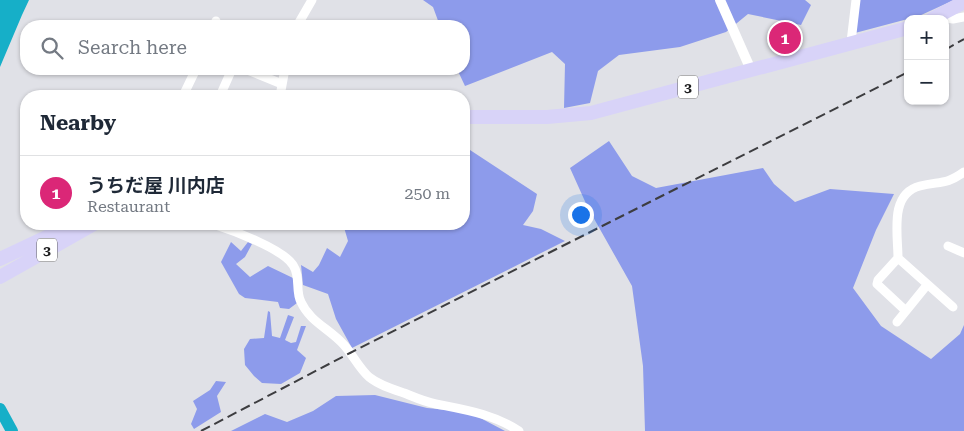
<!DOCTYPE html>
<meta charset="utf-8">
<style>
body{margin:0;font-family:"Roboto Serif","Noto Sans JP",serif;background:#f2f2f3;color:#1f2937}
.controls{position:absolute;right:15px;top:15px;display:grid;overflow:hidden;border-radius:10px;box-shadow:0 1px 4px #0004}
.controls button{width:45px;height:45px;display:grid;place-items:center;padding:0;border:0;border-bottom:1px solid #e0e1e3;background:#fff;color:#1f2937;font:25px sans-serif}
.you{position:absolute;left:580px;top:214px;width:18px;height:18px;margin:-12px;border:4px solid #fff;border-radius:50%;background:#1a73e8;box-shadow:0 0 0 8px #1a73e833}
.badge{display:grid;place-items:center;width:32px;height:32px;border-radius:50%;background:#db2777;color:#fff;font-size:16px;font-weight:700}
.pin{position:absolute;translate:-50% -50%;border:2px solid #fff;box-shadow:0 1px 5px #0006}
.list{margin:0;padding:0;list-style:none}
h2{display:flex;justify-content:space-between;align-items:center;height:65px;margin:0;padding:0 20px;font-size:21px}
h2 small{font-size:16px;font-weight:400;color:#747a83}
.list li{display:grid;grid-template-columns:32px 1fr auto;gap:15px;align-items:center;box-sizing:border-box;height:75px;padding:0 20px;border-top:1px solid #e0e1e3}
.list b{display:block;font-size:19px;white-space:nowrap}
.list p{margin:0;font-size:16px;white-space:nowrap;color:#747a83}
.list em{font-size:16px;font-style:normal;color:#747a83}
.icon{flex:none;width:28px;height:28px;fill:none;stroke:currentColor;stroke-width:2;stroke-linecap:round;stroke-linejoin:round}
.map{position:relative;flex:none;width:964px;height:431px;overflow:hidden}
.search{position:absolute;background:#fff;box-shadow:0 1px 4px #0004;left:20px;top:20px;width:450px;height:55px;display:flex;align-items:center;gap:12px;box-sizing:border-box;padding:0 18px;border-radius:20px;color:#747a83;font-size:19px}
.panel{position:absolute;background:#fff;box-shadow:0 1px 4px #0004;left:20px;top:90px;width:450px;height:140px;border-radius:20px}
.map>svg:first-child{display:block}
.forest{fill:#8d9beb}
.water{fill:#16afc8}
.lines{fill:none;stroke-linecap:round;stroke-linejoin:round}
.river{stroke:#16afc8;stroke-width:12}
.minor{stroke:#fff;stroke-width:9}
.tertiary{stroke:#fff;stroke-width:10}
.trunk{stroke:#d8d3f8;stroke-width:14}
.rail{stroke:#3d3d40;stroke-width:2;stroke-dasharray:10 5;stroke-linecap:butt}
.labels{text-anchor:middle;stroke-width:4;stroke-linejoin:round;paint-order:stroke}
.shield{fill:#fff;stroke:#606062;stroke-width:1}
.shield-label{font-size:14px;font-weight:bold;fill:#1c1c1e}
</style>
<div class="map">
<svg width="964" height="431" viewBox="0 0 964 431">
<rect width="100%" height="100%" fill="#e0e1e7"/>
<path class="forest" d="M423,0H805L811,5L801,25L748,14L726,32L680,47L619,55L598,71L590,103L564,108L565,64L552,52L465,86L457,69H464V26H440L433,7Z
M859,0H954L919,16L855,33Z
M609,141L632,176L656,188L763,168L774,184L795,202L830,189L894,194L876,230L853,288L881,326L931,359L960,334L964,325V431H645L643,366L632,286L588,208L570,168Z
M464,143L470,150L537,194L533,211L523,225L541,229L565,241L352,348L336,319L328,294L303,285L301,265L313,272L319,265L327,248L340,257L348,241L343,224H464Z
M231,242L241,251L248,242L252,244L245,257L236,264L250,277L268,266L293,278L297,303L289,309L280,308L278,302L245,298L239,294L221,262Z
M268,311L270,312L272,336L280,338L288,315L294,317L285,340L291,343L296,342L301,326H306L297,350L306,358L300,373L281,384L262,383L254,376L245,365L244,349L250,339L264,338Z
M216,381L226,382L217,396L221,412L194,429L191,424L197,409L193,401L210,390Z
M375,395L427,408L469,412L505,431H231L265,414L287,422L313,411L336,396Z"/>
<path class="water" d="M0,0H29L22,15L0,67Z"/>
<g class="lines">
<path class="river" d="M0,409L12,431"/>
<path class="minor" d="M938,16L953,19L964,17
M214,26L216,21
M297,26L312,0
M851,42L856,0
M245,69L282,84
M183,96L196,69
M220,96L232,69
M280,96L285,69
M213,224C232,230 283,249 293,265C301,277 295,291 301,302C310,322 330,329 344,345C353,355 359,368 369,377C379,385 392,389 404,393C414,397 425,402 436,404C466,410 493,414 519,431
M948,246L964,253
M898,258L878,280L877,284L906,311
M953,307L898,258C898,234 889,194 920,186C940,181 946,185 964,172
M897,322L927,285"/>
<path class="tertiary" d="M720,0L751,70"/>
<path class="trunk" d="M932,19L964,2
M464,117H547L591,113L908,28
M0,259L74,224
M0,277L94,224"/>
<path class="rail" d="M945,50L964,39
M201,431L350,353L908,72"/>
</g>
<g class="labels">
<g class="shield">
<rect x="678" y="75.5" width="20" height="23" rx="4"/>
<rect x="37" y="238.5" width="20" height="23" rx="4"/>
</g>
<g class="shield-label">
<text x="688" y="92">3</text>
<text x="47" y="255">3</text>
</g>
</g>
</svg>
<div class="controls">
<button>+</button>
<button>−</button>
</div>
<div class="you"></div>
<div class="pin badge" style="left:785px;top:38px">1</div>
<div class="search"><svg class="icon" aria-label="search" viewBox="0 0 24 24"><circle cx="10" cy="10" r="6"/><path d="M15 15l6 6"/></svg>Search here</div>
<section class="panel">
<h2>Nearby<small></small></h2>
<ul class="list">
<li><span class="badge">1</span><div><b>うちだ屋 川内店</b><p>Restaurant</p></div><em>250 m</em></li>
</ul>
</section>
</div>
